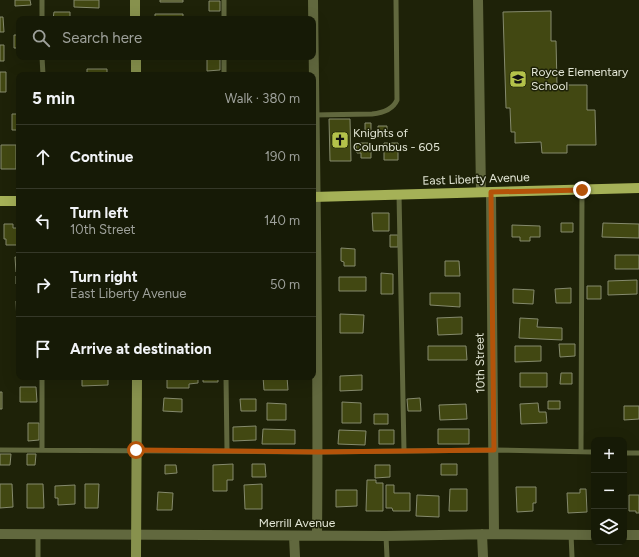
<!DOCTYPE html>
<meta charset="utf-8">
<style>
body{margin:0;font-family:Figtree,sans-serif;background:#1f2310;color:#f1f3f6}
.controls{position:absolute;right:12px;bottom:12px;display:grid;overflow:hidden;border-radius:8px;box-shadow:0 4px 16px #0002}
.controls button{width:36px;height:36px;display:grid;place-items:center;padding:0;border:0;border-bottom:1px solid #353828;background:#161a06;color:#f1f3f6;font:20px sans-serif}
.stop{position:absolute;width:12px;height:12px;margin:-9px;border:3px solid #b45309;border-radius:50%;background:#fff}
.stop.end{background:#b45309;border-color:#fff;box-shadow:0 1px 4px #0008}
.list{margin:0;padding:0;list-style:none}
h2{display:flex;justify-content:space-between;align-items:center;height:52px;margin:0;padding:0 16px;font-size:17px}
h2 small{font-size:13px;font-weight:400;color:#9ea19b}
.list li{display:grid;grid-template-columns:26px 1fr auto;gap:12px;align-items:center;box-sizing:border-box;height:64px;padding:0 16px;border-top:1px solid #353828}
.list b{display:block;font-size:15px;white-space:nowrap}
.list p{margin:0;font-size:13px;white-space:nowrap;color:#9ea19b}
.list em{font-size:13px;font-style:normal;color:#9ea19b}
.icon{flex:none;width:22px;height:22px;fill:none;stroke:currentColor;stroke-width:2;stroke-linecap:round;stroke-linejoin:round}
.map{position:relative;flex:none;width:639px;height:557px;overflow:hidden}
.search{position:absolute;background:#161a06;box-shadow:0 4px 16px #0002;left:16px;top:16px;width:300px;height:44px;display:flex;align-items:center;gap:10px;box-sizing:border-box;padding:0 14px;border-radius:8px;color:#9ea19b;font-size:15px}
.panel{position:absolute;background:#161a06;box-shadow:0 4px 16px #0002;left:16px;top:72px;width:300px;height:308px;border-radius:8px}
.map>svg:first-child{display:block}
.building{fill:#424812;stroke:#858a6d}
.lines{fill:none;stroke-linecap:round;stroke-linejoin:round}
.lane{stroke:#61683e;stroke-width:5}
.street{stroke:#61683e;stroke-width:10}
.secondary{stroke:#87914d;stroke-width:10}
.primary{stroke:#a5b157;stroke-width:10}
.route{stroke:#b45309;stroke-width:5}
.labels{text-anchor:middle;stroke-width:3;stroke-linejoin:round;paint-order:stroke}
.poi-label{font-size:12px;fill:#e3e6d6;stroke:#1e2208;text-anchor:start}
.street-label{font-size:12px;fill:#e3e6d6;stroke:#1e2208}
</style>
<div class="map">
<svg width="639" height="557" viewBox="0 0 639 557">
<rect width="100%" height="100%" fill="#1e2208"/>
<path class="building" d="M15,0H30L31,5L15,6Z
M74,0H99V8L74,7Z
M160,0H183V2H160Z
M209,1H220V11H209Z
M551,11V41H556L557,85H587V110H595L596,145H567V153H542L541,142L515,143V132H511L510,108H506L503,12Z
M54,12H70V19H53Z
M155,14H183V19H155Z
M0,17H3L4,32H0Z
M14,35H19V48H14Z
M0,45H4V61H0Z
M220,57V70L207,71V58Z
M87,69H107V75H87Z
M0,72H6V92H0Z
M12,114H19V130H12Z
M329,119H350L351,161H330Z
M365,123H371V136H365Z
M378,126H387V137H378Z
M356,143H371V158H361V153H357Z
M384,143H398V160H384Z
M1,145H16V169H1Z
M372,213H389V231H373Z
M561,223H573V232H561Z
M603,223L639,224V238L602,237Z
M4,224H13V228H19V245H6V239H4Z
M512,225L540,226V237H530V241H520V237H512Z
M390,235H398V247H390Z
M341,248L355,249V266H344V262L341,261Z
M615,255H639V269H615Z
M15,257H19V272H16Z
M445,261H459L460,276H445Z
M381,273L393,274V294H381Z
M19,275V284H16V276Z
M339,277H366V291H339Z
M637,280V294L608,295V281Z
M587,286H601V299H587Z
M571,288V303H556L555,289Z
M513,289L534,290L533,304L513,303Z
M430,293H460V307L430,305Z
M16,301H19V322H17Z
M340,314L364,315L363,333H340Z
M462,317V334L438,335L437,318Z
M520,318L538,319L537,327L562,328V340L519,338Z
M559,344H575V356L560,357Z
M428,346H466L467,360H428Z
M515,346H541V361L515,362Z
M520,373H547V387H520Z
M561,373H572V384H560Z
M362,375V390L340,391V376Z
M82,377H108V385L82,386Z
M167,377H198V383L189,384V388H167Z
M203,377H218V382H203Z
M263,377H287L288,390H264Z
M20,387H36L37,402H20Z
M0,392H2V409H0Z
M164,398L182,399V412L163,411Z
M420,398L421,411H408L407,399Z
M240,399H256V411H241Z
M548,401H560V409H548Z
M342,402L361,403V423H342Z
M267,403L286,404V420H267Z
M538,403L539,412H546L547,423L521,424L520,404Z
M466,404L467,419L440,420L439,405Z
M624,406H639V419L624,420Z
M374,414H388V424H374Z
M28,423H39V440L28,441Z
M256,426V440L233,441V427Z
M263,429L295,430V444H262Z
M438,429H469V444H438Z
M339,430L366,431L365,445L338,444Z
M379,430H394V444H379Z
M0,454H11L10,465H0Z
M27,454H36L35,465H27Z
M233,464V480H227V491H213V465Z
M252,464H265L266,477H252Z
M441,464H457V475H441Z
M165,465H176L177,473L165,474Z
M375,465H390V477L375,478Z
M367,480H376V483H383V511H366Z
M0,484H12L13,507L0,508Z
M27,484H43L44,508H27Z
M85,484H99L98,508H85Z
M262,484V509H245L244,485Z
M75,485V504L58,505V498H55V486Z
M386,485H394V493H410V511H393L392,508H386Z
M516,487H536V503H533V511L517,512Z
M450,489H467V511H449Z
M580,489H586L587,512L568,513L567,493H580Z
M336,490H357V506L336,507Z
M158,492L173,493L172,510H157Z
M417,495L439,496V517L416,516Z
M629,495H639V513H636V511H629Z"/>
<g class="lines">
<path class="lane" d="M42,0V19
M224,0V19
M42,57L43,75
M224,57V75
M313,115L372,114C382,113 393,109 397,100L396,0
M399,194L404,451
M42,377V450
M226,377L227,451
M0,450L318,452L494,450L594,452
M581,451L582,190
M624,453H639
M38,534V557
M571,534L572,557
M386,536L387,557"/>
<path class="street" d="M313,0C315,178 319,357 317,535
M478,0L481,192
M491,192L494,534
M0,534L386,536L494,534L594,535
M482,534L483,557
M624,535H639
M294,536L295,557"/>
<path class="secondary" d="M135,0V19
M136,57V75
M136,557L137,377"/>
<path class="primary" d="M313,197L639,188
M0,201H19"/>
</g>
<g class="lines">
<path class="route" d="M136,450L318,452L494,450L491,192L582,190"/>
</g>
<defs>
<symbol id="school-square" viewBox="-11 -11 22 22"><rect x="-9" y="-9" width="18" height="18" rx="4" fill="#b4c24a" stroke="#1e2208"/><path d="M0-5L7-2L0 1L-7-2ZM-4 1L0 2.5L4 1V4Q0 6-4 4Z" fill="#111"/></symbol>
<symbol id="church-square" viewBox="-11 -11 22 22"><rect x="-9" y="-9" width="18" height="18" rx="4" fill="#b4c24a" stroke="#1e2208"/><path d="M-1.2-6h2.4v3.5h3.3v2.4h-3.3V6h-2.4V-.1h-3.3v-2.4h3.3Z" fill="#111"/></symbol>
</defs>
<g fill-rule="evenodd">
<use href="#school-square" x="508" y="69" width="20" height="20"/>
<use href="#church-square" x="330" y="130" width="20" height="20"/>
</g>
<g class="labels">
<g class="poi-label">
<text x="531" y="76">Royce Elementary<tspan x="531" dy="14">School</tspan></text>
<text x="353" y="137">Knights of<tspan x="353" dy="14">Columbus - 605</tspan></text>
</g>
<g class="street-label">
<text transform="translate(476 179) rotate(-2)" y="4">East Liberty Avenue</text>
<text transform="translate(480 363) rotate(-91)" y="4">10th Street</text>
<text x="297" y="527">Merrill Avenue</text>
</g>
</g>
</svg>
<div class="controls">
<button>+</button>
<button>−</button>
<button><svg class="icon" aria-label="layers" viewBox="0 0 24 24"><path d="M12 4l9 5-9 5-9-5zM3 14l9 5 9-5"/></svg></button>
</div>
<div class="stop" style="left:136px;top:450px"></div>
<div class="stop end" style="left:582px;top:190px"></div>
<div class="search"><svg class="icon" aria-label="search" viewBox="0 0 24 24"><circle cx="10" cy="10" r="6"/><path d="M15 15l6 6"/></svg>Search here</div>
<section class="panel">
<h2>5 min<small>Walk · 380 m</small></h2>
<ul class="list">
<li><svg class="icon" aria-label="ahead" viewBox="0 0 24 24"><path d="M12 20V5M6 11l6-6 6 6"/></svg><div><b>Continue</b></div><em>190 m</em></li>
<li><svg class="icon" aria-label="left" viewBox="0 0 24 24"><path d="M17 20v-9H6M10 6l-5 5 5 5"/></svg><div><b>Turn left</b><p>10th Street</p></div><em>140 m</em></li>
<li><svg class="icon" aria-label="right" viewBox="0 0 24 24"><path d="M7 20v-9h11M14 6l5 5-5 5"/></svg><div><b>Turn right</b><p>East Liberty Avenue</p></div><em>50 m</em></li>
<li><svg class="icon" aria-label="arrive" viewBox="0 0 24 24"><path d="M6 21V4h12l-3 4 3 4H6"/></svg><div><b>Arrive at destination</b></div></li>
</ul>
</section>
</div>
